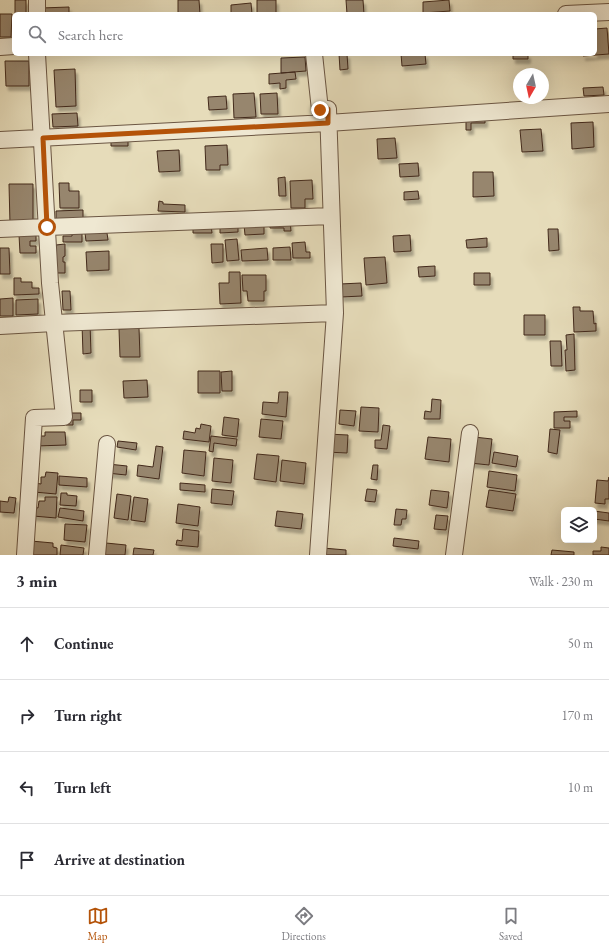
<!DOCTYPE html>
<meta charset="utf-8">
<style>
body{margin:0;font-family:"EB Garamond",serif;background:#f2f2f3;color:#2b2b33}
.controls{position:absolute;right:12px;bottom:12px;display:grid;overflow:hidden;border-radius:6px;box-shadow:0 4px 16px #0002}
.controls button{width:36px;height:36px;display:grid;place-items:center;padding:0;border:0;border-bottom:1px solid #e1e1e2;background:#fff;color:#2b2b33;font:20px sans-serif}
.compass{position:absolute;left:513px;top:68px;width:36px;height:36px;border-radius:50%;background:#fff;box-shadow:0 4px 16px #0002;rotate:189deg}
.stop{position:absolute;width:12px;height:12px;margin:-9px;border:3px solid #b45309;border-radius:50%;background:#fff}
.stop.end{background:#b45309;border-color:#fff;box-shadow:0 1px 4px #0008}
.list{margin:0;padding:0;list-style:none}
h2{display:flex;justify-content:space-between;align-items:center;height:52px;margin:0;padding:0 16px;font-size:17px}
h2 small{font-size:13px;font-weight:400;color:#7c7c81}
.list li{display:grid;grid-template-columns:26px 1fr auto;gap:12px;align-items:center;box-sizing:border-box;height:72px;padding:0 16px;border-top:1px solid #e1e1e2}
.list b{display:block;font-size:15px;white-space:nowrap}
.list em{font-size:13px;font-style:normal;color:#7c7c81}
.icon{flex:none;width:22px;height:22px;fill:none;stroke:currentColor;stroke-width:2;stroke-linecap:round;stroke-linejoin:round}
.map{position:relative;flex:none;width:609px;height:555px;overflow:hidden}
.search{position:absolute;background:#fff;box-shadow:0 4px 16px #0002;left:12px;right:12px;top:12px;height:44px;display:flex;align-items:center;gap:10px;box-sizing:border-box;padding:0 14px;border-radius:6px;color:#7c7c81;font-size:15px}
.sheet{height:340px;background:#fff}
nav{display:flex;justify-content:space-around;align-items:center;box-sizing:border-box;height:56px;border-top:1px solid #e1e1e2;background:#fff;font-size:11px;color:#7c7c81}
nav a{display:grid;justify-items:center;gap:2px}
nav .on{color:#b45309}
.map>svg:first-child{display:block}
.building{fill:#97866e;stroke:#42291b;filter:url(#shadow)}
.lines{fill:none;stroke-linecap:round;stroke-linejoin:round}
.minor-casing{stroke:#6b5643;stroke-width:18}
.minor{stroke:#efe8d2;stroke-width:16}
.route{stroke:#b45309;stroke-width:5}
</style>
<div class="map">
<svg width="609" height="555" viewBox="0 0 609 555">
<defs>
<filter id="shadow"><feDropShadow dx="2.5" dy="4.5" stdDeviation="1" flood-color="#0004"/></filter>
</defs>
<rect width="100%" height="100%" fill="#e6dcba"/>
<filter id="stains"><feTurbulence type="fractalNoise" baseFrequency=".005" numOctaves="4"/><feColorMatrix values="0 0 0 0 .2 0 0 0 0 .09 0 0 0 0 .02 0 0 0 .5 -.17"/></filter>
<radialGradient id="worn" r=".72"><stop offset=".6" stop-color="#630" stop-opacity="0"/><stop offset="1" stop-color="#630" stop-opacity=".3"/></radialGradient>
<path class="building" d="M15,0H26V14H15Z
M178,0H199L200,14H178Z
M257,0H276V14H257Z
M346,0H363L364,14H347Z
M449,0L450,11L423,13V2Z
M251,3L252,14H231V5Z
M69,7V14H41V8Z
M0,14H12L11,37H0Z
M607,28L609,54L583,56V54H595V29Z
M339,54H347L348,69L340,70Z
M401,54H425L426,64L402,66Z
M513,54H528V59H513Z
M305,57L306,71L281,73V58Z
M5,61H29V86H6Z
M75,69L76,106L56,107L54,70Z
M295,72L296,79L286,80V88L280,89V83L269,84V74Z
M603,87L604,95L584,96L583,88Z
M254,93L256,117L234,118L233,94Z
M277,93L278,114H261L260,94Z
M226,96L227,109L209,110L208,97Z
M77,113L78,126L53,127L52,114Z
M466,117H485V123H471V130H466Z
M593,122L594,147L572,149L571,123Z
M541,129L543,151L522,152L520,130Z
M128,137V146H111V138Z
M395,138L397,158L378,159L377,139Z
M227,145L228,165H220V170H206L205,146Z
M179,150L180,171L159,172L157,151Z
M418,163L419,176L400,177L399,164Z
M473,172H493L494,196L473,197Z
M285,177L286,196H279L278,178Z
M312,180L313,199H305V208H291L290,181Z
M59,183H69V191H79V208H60Z
M9,184H33V223L10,224Z
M418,191L419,199L404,200V192Z
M159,201L163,202V204L185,205V212L158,211Z
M83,210V220H56V211Z
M290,220L291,231H284V228H270V221Z
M238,224V232L220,233V225Z
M264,224V234L245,235L244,225Z
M211,225L212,233H193V226Z
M548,229H558L559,250L549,251Z
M82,232V242H63V236H72V233Z
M85,233H107L108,240L86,241Z
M36,234V241H30V246H36V253H20L19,235Z
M410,235L411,251L394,252L393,236Z
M487,238V247L467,248L466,240Z
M237,239L239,260L227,261L225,240Z
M305,242L306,252H310V258H293L292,243Z
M65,244V256L63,257V262H65V273H57L56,245Z
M211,244H223V262L212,263Z
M290,247L291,260H273V248Z
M0,248H9L10,274H0Z
M267,248L268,260L242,261L241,250Z
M109,251V270L87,271L86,252Z
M385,257L387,283L366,285L364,258Z
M435,266V276L419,277L418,267Z
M229,272H240L241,303L220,304L219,283H229Z
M474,273H490V285H474Z
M242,275H266V291H264V301H248L247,291H243Z
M14,278H21V282H32V288H39V294L14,295Z
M361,283L362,296L341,297L340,284Z
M62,291H70L71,310H63Z
M13,298V316H0V299Z
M38,299V314L16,315V300Z
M573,307H580V311H593L594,324L596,323V331L574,332Z
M524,315H545V335H524Z
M82,324H90L91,353L83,354Z
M139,328L140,357H120L119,329Z
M574,334L575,370L566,371L565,350H567L566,335Z
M550,341H561L562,366H551Z
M198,371H220V393H198Z
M232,371V391H222L221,372Z
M147,380L148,397L124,398L123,381Z
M80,390H92V402H80Z
M279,392H288L286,417L262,414L263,402L278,403Z
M432,399L441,400L440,419H424L425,411L431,412Z
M361,407L379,408L378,432L359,431Z
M340,410L356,411L354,426L339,424Z
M577,411V417H564V421H570V428H554V412Z
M66,413H81V420H73V425H66Z
M224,417L239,419L237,437L222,435Z
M261,419L283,421L281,439L259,437Z
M201,424L211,426L209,442L183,439L184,431L195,433L196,428L200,429Z
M383,425L390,426L387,449L375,448V440H381Z
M550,429L560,430L557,454L548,452Z
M45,432H65L66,445L36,446V436H45Z
M327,434L348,435L347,453L326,452Z
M211,436L237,439L236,446L214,443L213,452L209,451Z
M428,437L451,439L449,462L425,459Z
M474,437L492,439L489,465L470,463Z
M118,441L137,443L136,450L117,447Z
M156,446L163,447L159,479L137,476L138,465L153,467Z
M184,450L206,452L204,476L182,473Z
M494,452L518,456L516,467L492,463Z
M257,454L279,456L276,482L254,479Z
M214,458L233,460L231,483L212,481Z
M282,460L306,463L304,484L280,481Z
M108,464L127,466L126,475L107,473Z
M373,465H378L377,480L371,479Z
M489,471L517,475L515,491L487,487Z
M46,472L58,473L56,494L34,492L35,483L41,484V477H45Z
M59,476L87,478V487L59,485Z
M609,477V499H605V504L595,503L597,480L608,481Z
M180,483L205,485V492L180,490Z
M212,489L234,491L232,505L211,503Z
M367,489L377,490L375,502L365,501Z
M431,490L449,492L447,508L429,505Z
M489,490L516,494L513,511L486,507Z
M61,493H67V495L77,496L76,506L60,505Z
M117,494L131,496L128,520L114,518Z
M9,497L16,498L14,513L0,512V501L8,502Z
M45,497H57L56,518L33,516L34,507L38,508L39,501H45Z
M134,497L148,499L145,522L131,520Z
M178,504L200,507L198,526L176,523Z
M60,508L84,511L83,521L58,517Z
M396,509L407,510L406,519H402L401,525H394Z
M277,511L303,514L301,529L275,526Z
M594,511L609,513V521L594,519Z
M436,515L448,516L446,530L434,529Z
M65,524L87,525L85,542L64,540Z
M183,529L199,531L198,547L176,545L177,540L182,541Z
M394,538L419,541L418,549L393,546Z
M31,541L53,543V547L57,548V555H29Z
M106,543L126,545L125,555H105Z
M61,545L84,548L83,555H60Z
M601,547L609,548V555H593V551H601Z
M134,548L154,550L153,555H133Z
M323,548L346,550V555H323Z
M552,550L574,552V555H551Z"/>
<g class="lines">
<defs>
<path id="minor" d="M37,0V14
M566,14L609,12
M0,47L14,46
M314,54L320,110L328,109L335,313L318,555
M0,140L328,123L609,104
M0,229L47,227L331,216
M0,326L54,323L335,313
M25,555L34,418L64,417L50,283L37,54
M97,555L107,444
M454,555L470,433"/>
</defs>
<use href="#minor" class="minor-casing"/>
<use href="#minor" class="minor"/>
</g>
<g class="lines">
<path class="route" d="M47,227L43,138L328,123V109L320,110"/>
</g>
<rect width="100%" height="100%" filter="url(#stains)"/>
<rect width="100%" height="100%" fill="url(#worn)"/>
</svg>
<div class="controls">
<button><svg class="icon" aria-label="layers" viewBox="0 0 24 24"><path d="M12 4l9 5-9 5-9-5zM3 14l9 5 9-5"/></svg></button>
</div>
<svg class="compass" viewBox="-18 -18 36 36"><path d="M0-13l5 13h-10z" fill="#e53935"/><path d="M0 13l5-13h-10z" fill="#7c7c81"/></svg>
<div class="stop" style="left:47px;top:227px"></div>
<div class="stop end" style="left:320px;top:110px"></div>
<div class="search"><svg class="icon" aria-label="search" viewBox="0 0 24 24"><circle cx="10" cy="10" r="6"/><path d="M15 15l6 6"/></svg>Search here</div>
</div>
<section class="sheet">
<h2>3 min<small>Walk · 230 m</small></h2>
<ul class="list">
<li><svg class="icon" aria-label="ahead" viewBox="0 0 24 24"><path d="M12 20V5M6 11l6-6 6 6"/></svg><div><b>Continue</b></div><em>50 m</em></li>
<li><svg class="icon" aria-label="right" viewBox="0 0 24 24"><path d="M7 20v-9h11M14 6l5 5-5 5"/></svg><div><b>Turn right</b></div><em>170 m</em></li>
<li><svg class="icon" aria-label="left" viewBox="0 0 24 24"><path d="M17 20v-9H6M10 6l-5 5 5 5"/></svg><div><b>Turn left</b></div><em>10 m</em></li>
<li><svg class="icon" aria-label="arrive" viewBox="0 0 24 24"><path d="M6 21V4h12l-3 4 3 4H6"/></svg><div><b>Arrive at destination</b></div></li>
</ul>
</section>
<nav>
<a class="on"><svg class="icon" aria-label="map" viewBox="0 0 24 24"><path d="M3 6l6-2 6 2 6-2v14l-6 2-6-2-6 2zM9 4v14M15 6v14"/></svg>Map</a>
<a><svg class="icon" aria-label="directions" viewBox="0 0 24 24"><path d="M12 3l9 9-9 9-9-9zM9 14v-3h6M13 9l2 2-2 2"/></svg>Directions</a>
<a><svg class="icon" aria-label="saved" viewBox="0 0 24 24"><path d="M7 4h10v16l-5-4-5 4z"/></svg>Saved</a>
</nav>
